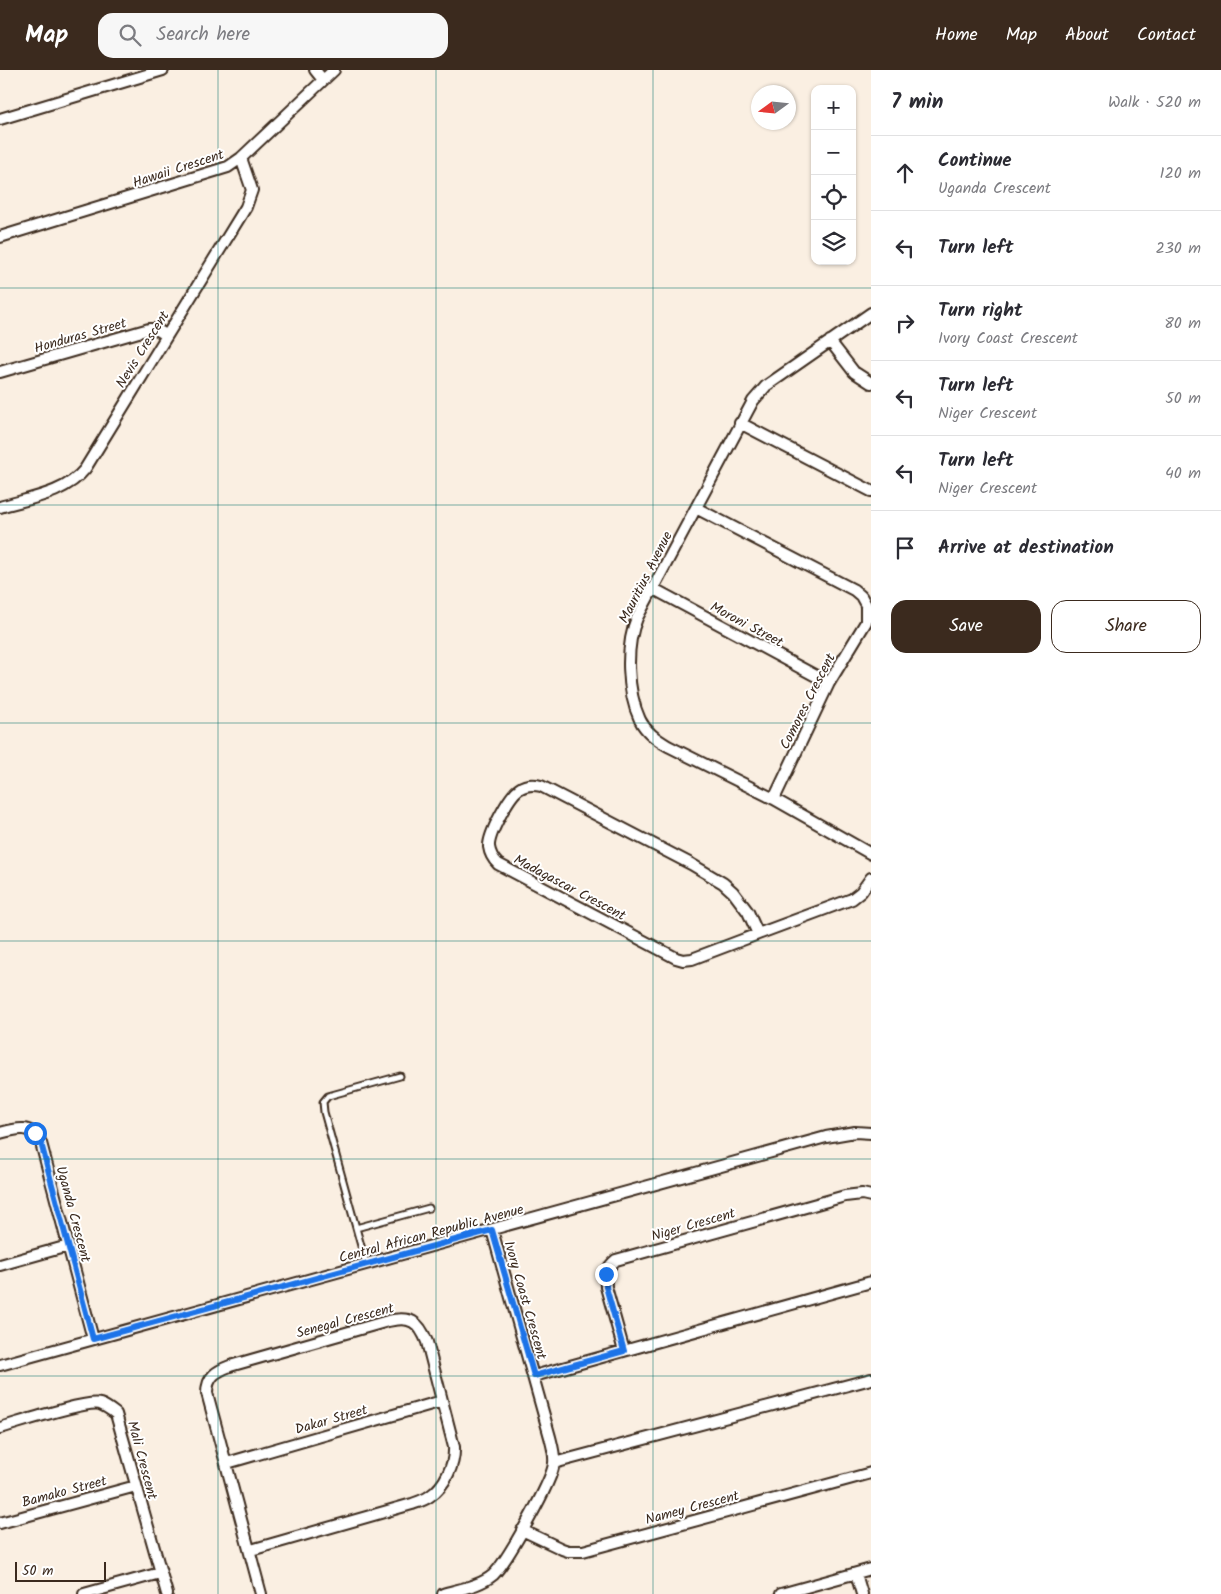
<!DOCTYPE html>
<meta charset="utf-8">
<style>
body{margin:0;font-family:Kalam,sans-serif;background:#f7f7f7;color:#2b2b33}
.controls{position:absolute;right:15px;top:15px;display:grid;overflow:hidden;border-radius:10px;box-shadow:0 1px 4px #0004}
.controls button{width:45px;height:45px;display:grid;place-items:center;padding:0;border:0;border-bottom:1px solid #e1e1e2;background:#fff;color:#2b2b33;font:25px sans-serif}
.compass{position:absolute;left:751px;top:15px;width:45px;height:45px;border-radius:50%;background:#fff;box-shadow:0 1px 4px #0004;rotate:255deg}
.scale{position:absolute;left:15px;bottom:12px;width:91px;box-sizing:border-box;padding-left:5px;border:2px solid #3b2a1e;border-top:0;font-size:14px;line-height:18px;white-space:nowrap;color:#3b2a1e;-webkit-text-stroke:4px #fff;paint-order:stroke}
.stop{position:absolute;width:15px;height:15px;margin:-11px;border:4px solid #1a73e8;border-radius:50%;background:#fff}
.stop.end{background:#1a73e8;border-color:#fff;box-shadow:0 1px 5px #0008}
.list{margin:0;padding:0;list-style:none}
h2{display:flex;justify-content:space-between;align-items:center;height:65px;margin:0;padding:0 20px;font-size:21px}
h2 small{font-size:16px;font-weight:400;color:#7c7c81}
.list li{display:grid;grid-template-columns:32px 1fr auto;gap:15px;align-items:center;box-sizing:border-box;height:75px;padding:0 20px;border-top:1px solid #e1e1e2}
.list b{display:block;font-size:19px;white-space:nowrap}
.list p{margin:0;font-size:16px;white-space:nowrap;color:#7c7c81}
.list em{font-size:16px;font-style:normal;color:#7c7c81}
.actions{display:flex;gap:10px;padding:15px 20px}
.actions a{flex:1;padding:11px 0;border:1px solid #3b2a1e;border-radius:15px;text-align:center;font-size:18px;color:#3b2a1e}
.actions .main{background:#3b2a1e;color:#fff}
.icon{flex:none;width:28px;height:28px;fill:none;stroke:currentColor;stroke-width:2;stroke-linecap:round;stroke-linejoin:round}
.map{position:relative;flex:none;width:871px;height:1524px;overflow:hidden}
header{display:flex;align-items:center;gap:30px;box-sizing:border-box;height:70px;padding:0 25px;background:#3b2a1e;color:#fff}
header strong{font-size:24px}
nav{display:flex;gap:28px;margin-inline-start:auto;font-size:18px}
.search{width:350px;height:45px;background:#f7f7f7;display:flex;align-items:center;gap:12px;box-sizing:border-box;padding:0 18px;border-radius:15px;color:#7c7c81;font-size:19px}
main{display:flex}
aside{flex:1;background:#fff}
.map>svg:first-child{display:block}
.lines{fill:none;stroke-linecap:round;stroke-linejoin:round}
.lane-casing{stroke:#3b2a1e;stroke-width:9}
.street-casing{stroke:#3b2a1e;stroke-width:14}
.lane{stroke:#fff;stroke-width:5}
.street{stroke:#fff;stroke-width:10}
.route{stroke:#1a73e8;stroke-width:6}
.grid{fill:none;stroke:#0f766e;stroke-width:1;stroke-opacity:0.55}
.labels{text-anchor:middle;stroke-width:4;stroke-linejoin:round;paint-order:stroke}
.street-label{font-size:14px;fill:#3b2a1e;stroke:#fff}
</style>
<header>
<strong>Map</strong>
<div class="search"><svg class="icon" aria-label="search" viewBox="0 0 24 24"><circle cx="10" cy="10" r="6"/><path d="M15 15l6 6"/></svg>Search here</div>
<nav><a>Home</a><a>Map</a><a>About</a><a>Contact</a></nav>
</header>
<main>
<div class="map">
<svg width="871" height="1524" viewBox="0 0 871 1524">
<rect width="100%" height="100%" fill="#faefe2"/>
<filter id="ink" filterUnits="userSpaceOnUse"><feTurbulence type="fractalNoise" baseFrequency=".02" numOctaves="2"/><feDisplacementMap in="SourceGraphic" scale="10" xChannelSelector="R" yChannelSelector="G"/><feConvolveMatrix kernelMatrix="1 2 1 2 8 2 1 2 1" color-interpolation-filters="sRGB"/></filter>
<g filter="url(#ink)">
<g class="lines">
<defs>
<path id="lane" d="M356,1158L429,1138
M366,1194L324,1042L323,1032L328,1026L400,1006"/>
<path id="street" d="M315,0L323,10
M0,49L163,0
M0,167L228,97L241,88L334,0
M871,243L766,316L753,331L637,548C625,576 627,622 640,650C646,662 656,669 668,676L774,729L871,784
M830,271L854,302L871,313
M0,302L149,259H156L166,265
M740,353L871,421
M0,437C30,428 65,424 85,399L246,137L252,120L241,88
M696,438L854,520L861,526L866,535V552L829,613L774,729
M652,518L829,613
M758,864L692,889L683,890L676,888L498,794C493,789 490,784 489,777C488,765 509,726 519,719C526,714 533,714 541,716L691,794L723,813L733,822L748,842L758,864L852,829L861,822L871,808
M0,1063C18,1058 31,1054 41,1073L93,1269
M0,1195L68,1176
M624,1281L606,1217C605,1205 606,1198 616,1190L845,1126L862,1124L871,1126
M0,1295L826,1067L855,1062L871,1063
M534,1306L871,1212
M0,1358C18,1353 86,1330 100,1334C106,1336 111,1340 116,1344L167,1524
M227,1393L442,1331
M554,1393L871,1309
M0,1453L136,1416
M522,1460L562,1479L568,1481H583L871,1403
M251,1480L412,1434C418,1432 425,1430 430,1426C445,1416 455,1394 454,1377L427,1272C419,1251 410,1246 388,1251L230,1296C217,1301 207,1306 207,1323L261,1524
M856,1504L862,1524
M84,1524L160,1503
M443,1524C460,1519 480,1516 493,1505C506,1493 553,1410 554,1393C555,1385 552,1375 550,1367L492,1160
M781,1524L871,1499"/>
</defs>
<use href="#lane" class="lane-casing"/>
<use href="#street" class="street-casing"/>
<use href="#lane" class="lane"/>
<use href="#street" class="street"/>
</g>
</g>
<g class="lines" filter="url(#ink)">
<path class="route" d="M35,1063L41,1073L93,1269L492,1160L534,1306L624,1281L606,1217V1204"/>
</g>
<path class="grid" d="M218,0V1524M436,0V1524M653,0V1524M0,218H871M0,435H871M0,653H871M0,871H871M0,1089H871M0,1306H871"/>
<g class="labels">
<g class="street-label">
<text transform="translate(178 98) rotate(-18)" y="5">Hawaii Crescent</text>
<text transform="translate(80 265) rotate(-16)" y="5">Honduras Street</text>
<text transform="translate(142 279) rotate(-58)" y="5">Nevis Crescent</text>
<text transform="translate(645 507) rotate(-63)" y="5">Mauritius Avenue</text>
<text transform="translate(747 554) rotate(28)" y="5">Moroni Street</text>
<text transform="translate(807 631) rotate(-63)" y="5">Comores Crescent</text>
<text transform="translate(570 817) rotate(28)" y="5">Madagascar Crescent</text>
<text transform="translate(74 1144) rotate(75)" y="5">Uganda Crescent</text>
<text transform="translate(693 1154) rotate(-16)" y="5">Niger Crescent</text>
<text transform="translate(431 1163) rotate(-15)" y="5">Central African Republic Avenue</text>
<text transform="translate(526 1230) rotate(74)" y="5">Ivory Coast Crescent</text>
<text transform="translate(345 1250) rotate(-15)" y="5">Senegal Crescent</text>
<text transform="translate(331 1349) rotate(-16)" y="5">Dakar Street</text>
<text transform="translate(143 1390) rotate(75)" y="5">Mali Crescent</text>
<text transform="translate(64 1421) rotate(-15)" y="5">Bamako Street</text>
<text transform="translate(692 1437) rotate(-15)" y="5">Namey Crescent</text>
</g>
</g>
</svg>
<div class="controls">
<button>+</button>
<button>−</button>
<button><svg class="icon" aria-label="locate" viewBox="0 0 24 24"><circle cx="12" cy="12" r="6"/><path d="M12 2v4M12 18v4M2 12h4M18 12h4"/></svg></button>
<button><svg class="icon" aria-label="layers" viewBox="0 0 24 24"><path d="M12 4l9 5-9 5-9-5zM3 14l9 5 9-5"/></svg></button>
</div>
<svg class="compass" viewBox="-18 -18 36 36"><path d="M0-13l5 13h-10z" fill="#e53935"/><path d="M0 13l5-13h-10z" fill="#7c7c81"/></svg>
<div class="scale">50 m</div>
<div class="stop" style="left:35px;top:1063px"></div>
<div class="stop end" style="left:606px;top:1204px"></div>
</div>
<aside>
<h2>7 min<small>Walk · 520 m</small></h2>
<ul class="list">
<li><svg class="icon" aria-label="ahead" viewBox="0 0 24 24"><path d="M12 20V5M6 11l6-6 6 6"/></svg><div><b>Continue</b><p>Uganda Crescent</p></div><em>120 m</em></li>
<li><svg class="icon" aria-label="left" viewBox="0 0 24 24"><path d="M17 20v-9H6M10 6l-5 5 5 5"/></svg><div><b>Turn left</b></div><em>230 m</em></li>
<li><svg class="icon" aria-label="right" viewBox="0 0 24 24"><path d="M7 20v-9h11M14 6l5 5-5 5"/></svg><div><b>Turn right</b><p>Ivory Coast Crescent</p></div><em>80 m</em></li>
<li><svg class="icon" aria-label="left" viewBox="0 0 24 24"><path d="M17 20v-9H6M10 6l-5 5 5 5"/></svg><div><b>Turn left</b><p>Niger Crescent</p></div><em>50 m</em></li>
<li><svg class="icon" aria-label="left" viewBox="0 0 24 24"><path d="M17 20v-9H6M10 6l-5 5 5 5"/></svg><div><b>Turn left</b><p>Niger Crescent</p></div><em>40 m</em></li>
<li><svg class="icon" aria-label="arrive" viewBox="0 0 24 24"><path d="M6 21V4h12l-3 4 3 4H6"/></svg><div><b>Arrive at destination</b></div></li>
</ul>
<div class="actions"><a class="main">Save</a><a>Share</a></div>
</aside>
</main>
